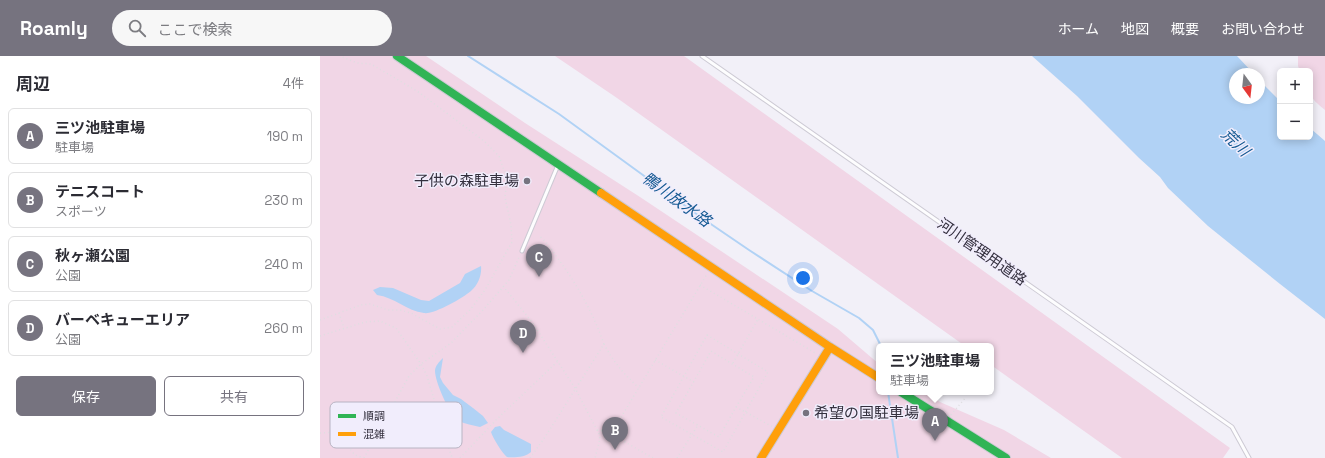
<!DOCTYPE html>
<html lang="ja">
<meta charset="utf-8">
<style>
body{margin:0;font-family:"Space Grotesk","Noto Sans JP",sans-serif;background:#f7f7f7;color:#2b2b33}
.controls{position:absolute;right:12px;top:12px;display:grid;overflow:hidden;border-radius:6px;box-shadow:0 2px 10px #0003}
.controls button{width:36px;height:36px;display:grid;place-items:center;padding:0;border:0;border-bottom:1px solid #e1e1e2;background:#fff;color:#2b2b33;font:20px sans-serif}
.compass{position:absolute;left:909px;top:12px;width:36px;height:36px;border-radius:50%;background:#fff;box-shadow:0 2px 10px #0003;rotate:165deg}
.you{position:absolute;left:483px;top:222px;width:14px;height:14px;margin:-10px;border:3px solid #fff;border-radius:50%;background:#1a73e8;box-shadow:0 0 0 6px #1a73e833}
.badge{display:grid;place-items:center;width:26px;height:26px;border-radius:50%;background:#76737f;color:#fff;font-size:13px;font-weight:700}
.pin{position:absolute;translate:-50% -33px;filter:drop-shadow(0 1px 2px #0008)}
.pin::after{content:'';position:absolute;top:21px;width:14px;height:12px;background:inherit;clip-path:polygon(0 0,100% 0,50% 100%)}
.popup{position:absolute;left:556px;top:287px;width:118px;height:52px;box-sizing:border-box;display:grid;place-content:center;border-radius:6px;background:#fff;filter:drop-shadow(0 1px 3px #0005);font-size:13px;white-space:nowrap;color:#7c7c81}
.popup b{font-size:15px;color:#2b2b33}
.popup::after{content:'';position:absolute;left:50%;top:100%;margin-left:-8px;border:8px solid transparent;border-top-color:#fff}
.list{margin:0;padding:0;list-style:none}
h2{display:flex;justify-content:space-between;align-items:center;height:52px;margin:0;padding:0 16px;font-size:17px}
h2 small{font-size:13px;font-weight:400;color:#7c7c81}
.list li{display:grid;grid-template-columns:26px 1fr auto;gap:12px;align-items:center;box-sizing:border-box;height:56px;margin:0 8px 8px;padding:0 8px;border:1px solid #e1e1e2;border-radius:6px}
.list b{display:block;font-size:15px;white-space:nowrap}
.list p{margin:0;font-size:13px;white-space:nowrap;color:#7c7c81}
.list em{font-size:13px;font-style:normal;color:#7c7c81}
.actions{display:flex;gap:8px;padding:12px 16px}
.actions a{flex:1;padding:9px 0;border:1px solid #76737f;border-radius:6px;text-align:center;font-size:14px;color:#76737f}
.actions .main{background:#76737f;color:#fff}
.icon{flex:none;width:22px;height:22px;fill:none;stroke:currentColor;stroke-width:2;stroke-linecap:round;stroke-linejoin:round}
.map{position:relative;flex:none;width:1005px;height:402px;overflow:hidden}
header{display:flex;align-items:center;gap:24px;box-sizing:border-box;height:56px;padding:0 20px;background:#76737f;color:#fff}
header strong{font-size:19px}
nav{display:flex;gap:22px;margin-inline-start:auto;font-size:14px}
.search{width:280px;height:36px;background:#f7f7f7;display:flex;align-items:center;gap:10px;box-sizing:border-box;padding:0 14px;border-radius:22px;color:#7c7c81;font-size:15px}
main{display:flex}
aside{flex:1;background:#fff}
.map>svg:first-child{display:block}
.green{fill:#f1d6e6}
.water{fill:#b1d2f5}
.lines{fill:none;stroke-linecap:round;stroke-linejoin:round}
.stream{stroke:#b1d2f5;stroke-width:2}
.lane-casing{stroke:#cdcad4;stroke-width:5}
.fast-casing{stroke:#cdcad4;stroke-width:10}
.slow-casing{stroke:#cdcad4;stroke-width:10}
.path{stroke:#dfdee1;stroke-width:1.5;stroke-dasharray:1 3;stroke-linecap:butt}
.lane{stroke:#fdfdfe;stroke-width:3}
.fast{stroke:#30b455;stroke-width:8}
.slow{stroke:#ff9f0a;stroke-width:8}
.poi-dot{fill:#76737f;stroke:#f1edfc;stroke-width:1.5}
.labels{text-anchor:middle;stroke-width:3;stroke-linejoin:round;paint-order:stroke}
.poi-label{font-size:15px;fill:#34303e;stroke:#f1edfc;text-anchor:end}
.street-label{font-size:15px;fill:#34303e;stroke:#f1edfc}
.water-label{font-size:16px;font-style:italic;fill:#145992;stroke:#f1edfc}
.key{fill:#f1edfc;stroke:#b8b4c3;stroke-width:1}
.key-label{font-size:11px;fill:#34303e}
</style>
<header>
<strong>Roamly</strong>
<div class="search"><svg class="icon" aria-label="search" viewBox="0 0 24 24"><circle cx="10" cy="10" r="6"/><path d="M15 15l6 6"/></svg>ここで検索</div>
<nav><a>ホーム</a><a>地図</a><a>概要</a><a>お問い合わせ</a></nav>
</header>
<main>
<aside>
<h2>周辺<small>4件</small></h2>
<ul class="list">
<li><span class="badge">A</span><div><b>三ツ池駐車場</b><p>駐車場</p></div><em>190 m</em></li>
<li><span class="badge">B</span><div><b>テニスコート</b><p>スポーツ</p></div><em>230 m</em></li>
<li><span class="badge">C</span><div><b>秋ヶ瀬公園</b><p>公園</p></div><em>240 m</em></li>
<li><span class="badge">D</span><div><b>バーベキューエリア</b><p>公園</p></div><em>260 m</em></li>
</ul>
<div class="actions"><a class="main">保存</a><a>共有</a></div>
</aside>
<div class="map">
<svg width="1005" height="402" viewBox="0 0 1005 402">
<rect width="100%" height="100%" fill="#f2f0f8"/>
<path class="green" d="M0,0H106L205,67L320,141L518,273L559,308V336H604L620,346L684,374L731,402H0Z
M235,0H364L910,392L903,402H802L671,309V290H645L297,42Z
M978,0H1005V54C986,39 990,38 990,15H980L978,10Z"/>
<path class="water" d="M712,0H917L934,18H915V42H939V24L960,45V81H990V72L1005,85V263L960,228L888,170L848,132L840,121L819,102L757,40Z
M161,210C162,219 158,229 151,235C143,242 113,259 104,257C87,255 74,241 57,239L53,234L60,231L73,232L101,244L109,245L140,227L145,218Z
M123,302L120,321L123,327L133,339L141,343L153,352L163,360L168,367L160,371C153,369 145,368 139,365C130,360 115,326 115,315C115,310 119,306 123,302Z
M180,370L184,374L211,388V396C206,401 194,402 187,401C182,397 173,382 171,376L175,371Z"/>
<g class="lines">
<path class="stream" d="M148,0L239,58L382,162L429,194L492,235L539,262L553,274L561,290
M568,336L578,402"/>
<defs>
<path id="lane" d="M382,0L912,371L929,402
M202,195L238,109"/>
<path id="fast" d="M77,0L281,137
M581,336L686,402"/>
<path id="slow" d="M281,137L510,291L559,322
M441,402L510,291"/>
</defs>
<use href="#lane" class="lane-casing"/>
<use href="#fast" class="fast-casing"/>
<use href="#slow" class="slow-casing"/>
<path class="path" d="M380,229L497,298
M183,230L212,266L255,332L279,378L280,383L275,402
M19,257L24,272
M0,264L41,249L50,248L68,254H80L91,257L120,273L132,271L150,254L165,234L192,186L191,169L185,141L187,123L179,100L164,85L97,35L51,8L37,7L20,0
M387,279L448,316L403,396L341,361Z
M0,280L45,266L60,265L76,272L101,308L107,320L131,399L133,402
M284,288C294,307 304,318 319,332
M335,304L374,326
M413,307L438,263
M416,351L434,321L391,295L356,357L399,381L416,351L453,371
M631,359L646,341
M277,374L292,376
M0,377L15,376L23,379L29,392L35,399L44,402
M44,402L89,320L101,308L131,287L163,254L189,224L200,199
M140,402L178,362L238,305
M210,402L225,381L284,288C273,257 258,230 239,204C233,195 227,186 219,180
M333,402L291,378L387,218
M357,402L378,369"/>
<use href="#lane" class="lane"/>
<use href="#fast" class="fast"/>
<use href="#slow" class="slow"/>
</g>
<g class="poi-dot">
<circle cx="207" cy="125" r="4"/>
<circle cx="486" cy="357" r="4"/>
</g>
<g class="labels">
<g class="poi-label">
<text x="199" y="130">子供の森駐車場</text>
<text x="494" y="362" text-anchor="start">希望の国駐車場</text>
</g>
<g class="street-label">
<text transform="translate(662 196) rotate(35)" y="5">河川管理用道路</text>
</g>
<g class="water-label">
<text transform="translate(916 86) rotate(44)" y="6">荒川</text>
<text transform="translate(357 143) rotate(36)" y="6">鴨川放水路</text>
</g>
</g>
<rect x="10" y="346" width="132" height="46" rx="6" class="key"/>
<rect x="18" y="358" width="18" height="4" fill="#30b455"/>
<rect x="18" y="376" width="18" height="4" fill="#ff9f0a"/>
<g class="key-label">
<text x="43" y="364">順調</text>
<text x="43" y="382">混雑</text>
</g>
</svg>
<div class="controls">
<button>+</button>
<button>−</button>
</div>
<svg class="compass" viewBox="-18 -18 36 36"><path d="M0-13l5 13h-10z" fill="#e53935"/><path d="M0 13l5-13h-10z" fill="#7c7c81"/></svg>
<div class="you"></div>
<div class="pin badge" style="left:615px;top:385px">A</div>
<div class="popup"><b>三ツ池駐車場</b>駐車場</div>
<div class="pin badge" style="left:295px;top:394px">B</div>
<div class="pin badge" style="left:219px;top:221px">C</div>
<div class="pin badge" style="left:203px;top:297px">D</div>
</div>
</main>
